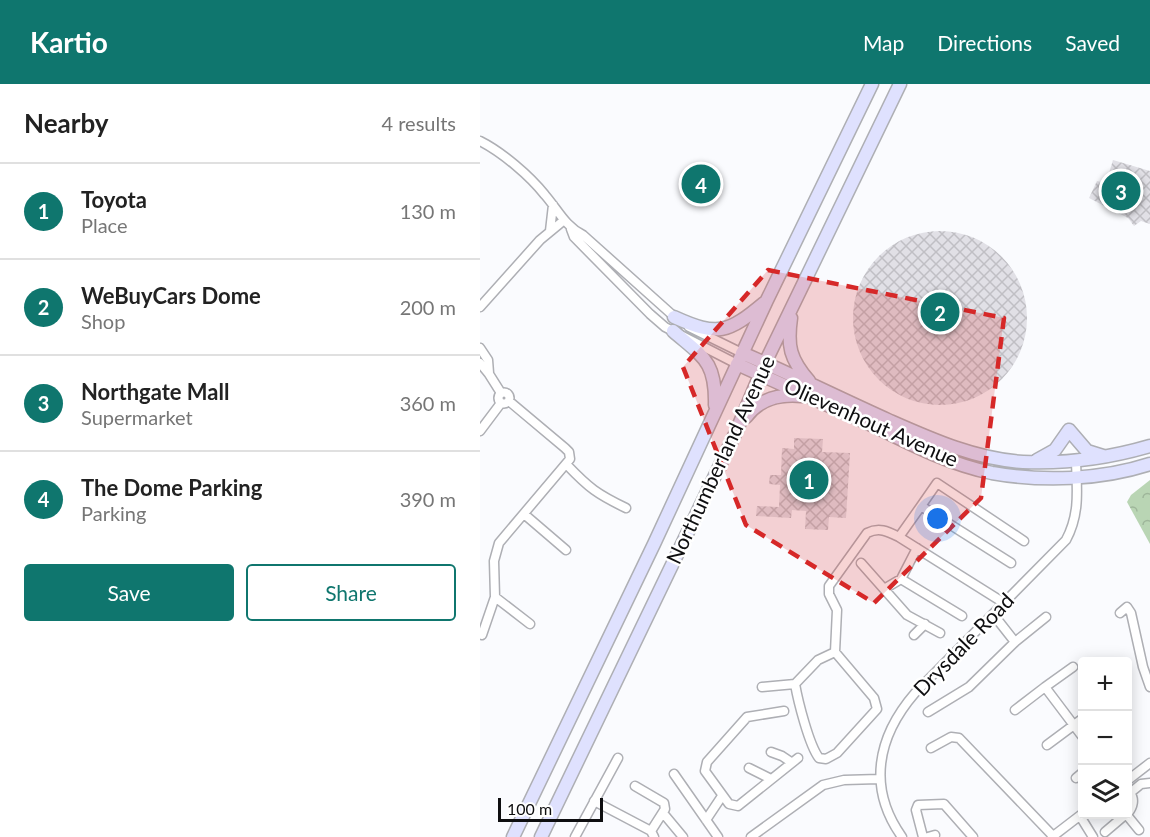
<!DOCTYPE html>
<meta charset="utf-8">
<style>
body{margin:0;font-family:Lato,sans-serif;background:#f6f6f6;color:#222}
.controls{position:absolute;right:18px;bottom:18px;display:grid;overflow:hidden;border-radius:6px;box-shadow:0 3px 15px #0003}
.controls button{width:54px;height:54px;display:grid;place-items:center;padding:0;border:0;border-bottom:2px solid #e0e0e0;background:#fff;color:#222;font:30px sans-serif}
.scale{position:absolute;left:18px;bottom:15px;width:105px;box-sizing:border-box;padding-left:6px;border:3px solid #0e0e10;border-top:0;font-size:16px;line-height:21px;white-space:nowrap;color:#0e0e10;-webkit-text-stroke:4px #fff;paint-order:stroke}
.you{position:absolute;left:458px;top:435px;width:21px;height:21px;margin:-15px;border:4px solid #fff;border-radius:50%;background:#1a73e8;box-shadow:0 0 0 9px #1a73e833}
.badge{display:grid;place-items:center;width:39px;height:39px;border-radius:50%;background:#0f766e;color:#fff;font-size:20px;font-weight:700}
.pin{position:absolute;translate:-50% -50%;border:3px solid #fff;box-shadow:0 2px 6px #0006}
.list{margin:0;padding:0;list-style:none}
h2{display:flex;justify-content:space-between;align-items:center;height:78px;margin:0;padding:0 24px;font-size:26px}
h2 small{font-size:20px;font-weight:400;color:#767676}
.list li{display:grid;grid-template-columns:39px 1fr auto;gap:18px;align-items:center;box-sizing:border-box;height:96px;padding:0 24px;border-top:2px solid #e0e0e0}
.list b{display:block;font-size:22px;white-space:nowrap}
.list p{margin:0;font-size:20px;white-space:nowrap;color:#767676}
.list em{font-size:20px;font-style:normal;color:#767676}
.actions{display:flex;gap:12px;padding:18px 24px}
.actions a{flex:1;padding:14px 0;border:2px solid #0f766e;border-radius:6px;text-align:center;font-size:21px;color:#0f766e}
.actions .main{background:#0f766e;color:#fff}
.icon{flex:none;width:33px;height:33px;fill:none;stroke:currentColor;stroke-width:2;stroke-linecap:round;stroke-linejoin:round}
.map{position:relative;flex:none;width:670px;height:753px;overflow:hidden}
header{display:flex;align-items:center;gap:36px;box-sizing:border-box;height:84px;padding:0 30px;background:#0f766e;color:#fff}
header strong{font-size:28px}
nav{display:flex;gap:33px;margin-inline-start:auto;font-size:21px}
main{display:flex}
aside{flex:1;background:#fff}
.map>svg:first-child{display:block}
.park{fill:url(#park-crowns)}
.building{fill:url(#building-cross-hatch)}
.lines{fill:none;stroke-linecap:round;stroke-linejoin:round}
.street-casing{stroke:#aeafb4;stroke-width:11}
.secondary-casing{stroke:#aeafb4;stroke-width:15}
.street{stroke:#fff;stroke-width:8}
.secondary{stroke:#dfe1fe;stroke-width:12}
.marked{fill:#d62828;fill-opacity:0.2;stroke:#d62828;stroke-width:4.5;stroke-dasharray:12 8;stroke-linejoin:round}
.labels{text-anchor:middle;stroke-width:5;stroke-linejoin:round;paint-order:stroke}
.street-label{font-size:21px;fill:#0e0e10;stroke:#fff}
</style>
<header>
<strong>Kartio</strong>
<nav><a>Map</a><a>Directions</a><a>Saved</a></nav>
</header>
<main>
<aside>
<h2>Nearby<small>4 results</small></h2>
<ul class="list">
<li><span class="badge">1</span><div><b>Toyota</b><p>Place</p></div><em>130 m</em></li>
<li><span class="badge">2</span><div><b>WeBuyCars Dome</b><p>Shop</p></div><em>200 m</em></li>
<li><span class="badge">3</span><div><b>Northgate Mall</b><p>Supermarket</p></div><em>360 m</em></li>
<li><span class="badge">4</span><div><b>The Dome Parking</b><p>Parking</p></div><em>390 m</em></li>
</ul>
<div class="actions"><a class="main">Save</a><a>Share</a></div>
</aside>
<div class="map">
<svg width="670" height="753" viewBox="0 0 670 753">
<defs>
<pattern id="park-crowns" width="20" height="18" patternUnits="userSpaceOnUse" patternTransform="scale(1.5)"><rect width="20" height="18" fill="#b9d5b4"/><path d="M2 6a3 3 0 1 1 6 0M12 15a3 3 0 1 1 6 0" fill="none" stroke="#9eb69a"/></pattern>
<pattern id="building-cross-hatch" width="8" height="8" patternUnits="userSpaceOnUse" patternTransform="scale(1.5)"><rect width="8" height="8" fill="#e1e0e6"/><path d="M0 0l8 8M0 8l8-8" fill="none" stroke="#c0bfc4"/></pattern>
</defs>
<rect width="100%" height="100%" fill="#fafbfe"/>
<path class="park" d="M670,396V460L647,418L651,411Z"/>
<path class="building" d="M633,76L670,87V140L661,137L654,142L648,134L609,114L617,97L626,99Z
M373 234a87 87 0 1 1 174 0a87 87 0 1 1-174 0Z
M314,354L343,355L342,368L370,369L366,434L349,433L348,446L325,445L326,427L312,426L311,434L276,432L277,422L299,423L300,401L289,400L290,391H301L302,364L314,365Z"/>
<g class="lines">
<defs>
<path id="street" d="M0,57C22,68 50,92 65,111C78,126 85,142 103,151L198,236
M91,145L94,153L170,230L185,243L257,280
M70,147L73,121
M0,223L60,156L83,137
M209,243L262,269
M0,264L8,276L9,289
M0,279L9,290L21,309
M18.5 314a5.5 5.5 0 1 1 11 0a5.5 5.5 0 1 1-11 0Z
M0,347L21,319
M87,381C109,404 117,410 146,424
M441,422L457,399L544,457
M44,430L86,466
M419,453L441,422L531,479
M437,464L421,495L482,532
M381,479L404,505L421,495
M404,505L427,531L460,549
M15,513L50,540
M640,529L647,523L651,529L663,583L670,603
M513,530L535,558
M2,551L15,513L14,477L19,459L90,375L89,368L85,364L29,317
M434,551L445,540
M315,600C318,617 329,661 339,674L346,675L357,669L397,625L394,614L355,568L357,526L349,510V502L387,449C399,443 407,447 419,453L524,519
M315,600L338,576L355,568
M282,603L315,600
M565,603L593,583
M535,626L565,603L602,652
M304,627L267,633L227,678L225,687L249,720L258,722L318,674
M448,628L489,603L535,558L566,533
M567,661L602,635
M451,664L471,653L479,654L573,752
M291,668L302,672L311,678
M269,684L291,695
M194,690L238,753
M596,694L602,689
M648,696L670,679
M155,702L184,719L185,725L171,747
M648,707L650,709L661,700L670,699
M114,717L171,747L174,753
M183,729L203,753
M648,729C653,723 655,715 650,709
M646,730L659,746
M600,732L613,753
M226,736L242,712
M625,748L645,731
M95,753L138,674
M271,753L343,701L364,696L399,695
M422,753C387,704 397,653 435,609L586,456C600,430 597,406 596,378
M443,753L436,726L438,721L464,720L493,753
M448,753L455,751
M572,753L602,730"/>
<path id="secondary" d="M194,233C238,253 248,249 284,219
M311,234C307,262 310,275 329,297
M193,247C223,273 236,277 235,321
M262,269C311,290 359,314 408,336C451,355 495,375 543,378C587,380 629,374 670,362
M257,280C304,301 351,323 398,344C434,362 472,381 512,389C563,398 621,396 670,380
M266,333C280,314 300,310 322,312
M557,376L575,366L589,346L607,367L623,372
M33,753L174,460L287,216L392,0
M61,753L256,348L285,279L420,0"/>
</defs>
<use href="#street" class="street-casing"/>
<use href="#secondary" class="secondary-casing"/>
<use href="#street" class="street"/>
<use href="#secondary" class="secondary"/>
</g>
<path class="marked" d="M288,186L524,234L501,414L394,519L266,441L203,283Z"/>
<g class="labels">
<g class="street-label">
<text transform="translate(391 339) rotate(24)" y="7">Olievenhout Avenue</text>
<text transform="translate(241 376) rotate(-65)" y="7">Northumberland Avenue</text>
<text transform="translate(484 561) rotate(-46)" y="7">Drysdale Road</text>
</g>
</g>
</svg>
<div class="controls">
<button>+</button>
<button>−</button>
<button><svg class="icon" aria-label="layers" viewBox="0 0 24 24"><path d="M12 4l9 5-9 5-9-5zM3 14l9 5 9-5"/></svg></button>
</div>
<div class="scale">100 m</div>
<div class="you"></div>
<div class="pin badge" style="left:329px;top:396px">1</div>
<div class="pin badge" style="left:460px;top:228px">2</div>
<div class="pin badge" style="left:641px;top:107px">3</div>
<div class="pin badge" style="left:221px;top:100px">4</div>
</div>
</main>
